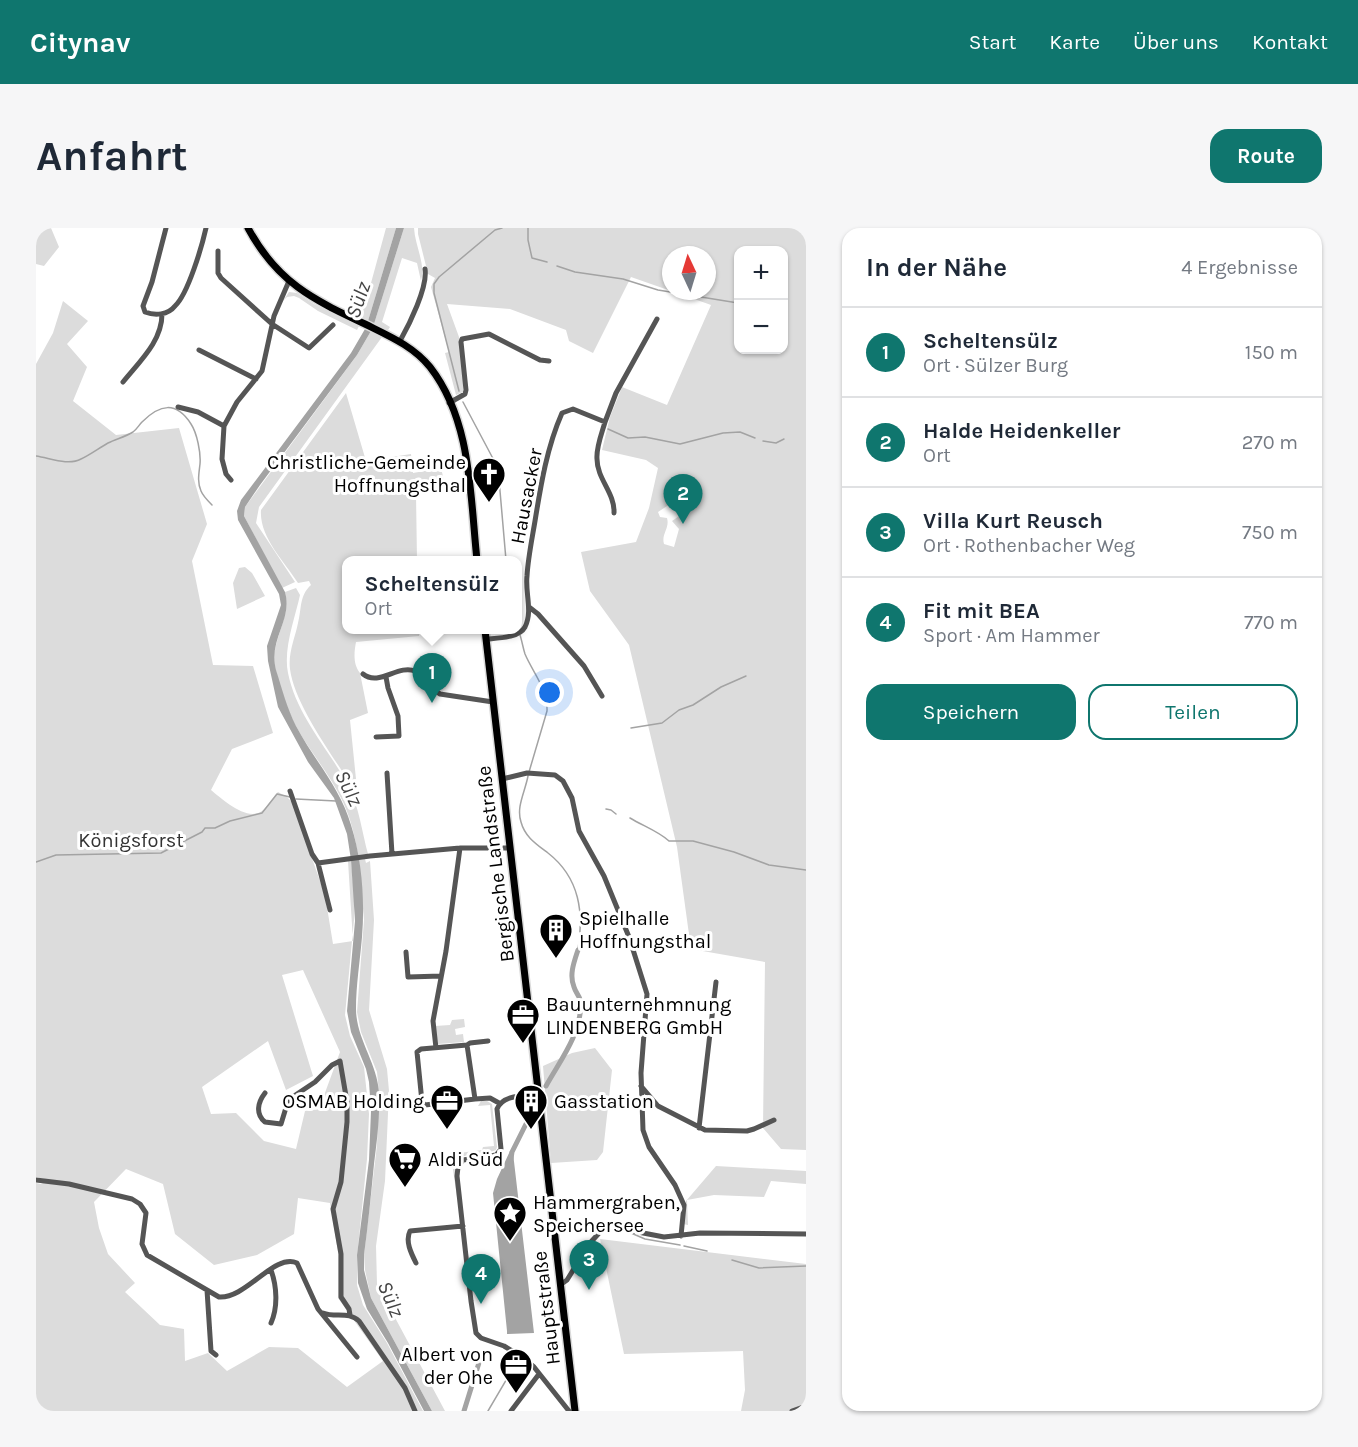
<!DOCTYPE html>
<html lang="de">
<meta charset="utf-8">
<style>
body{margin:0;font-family:Karla,sans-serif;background:#f6f6f7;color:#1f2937}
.controls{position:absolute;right:18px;top:18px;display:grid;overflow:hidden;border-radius:12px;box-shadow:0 2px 4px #0004}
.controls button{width:54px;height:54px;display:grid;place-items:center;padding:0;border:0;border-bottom:2px solid #e0e1e3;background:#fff;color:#1f2937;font:30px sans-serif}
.compass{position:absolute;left:626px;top:18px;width:54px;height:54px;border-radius:50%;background:#fff;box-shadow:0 2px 4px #0004;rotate:356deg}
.you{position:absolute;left:514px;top:465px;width:21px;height:21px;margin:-15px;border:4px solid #fff;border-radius:50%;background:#1a73e8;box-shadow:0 0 0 9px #1a73e833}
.badge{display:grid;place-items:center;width:39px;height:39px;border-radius:50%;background:#0f766e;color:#fff;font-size:20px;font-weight:700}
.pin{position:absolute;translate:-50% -50px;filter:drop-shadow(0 2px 3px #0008)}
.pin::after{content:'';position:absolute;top:32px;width:21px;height:18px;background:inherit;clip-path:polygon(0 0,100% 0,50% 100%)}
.popup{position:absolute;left:306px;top:328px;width:180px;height:78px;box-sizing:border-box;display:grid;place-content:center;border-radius:12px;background:#fff;filter:drop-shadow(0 2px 4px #0005);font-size:20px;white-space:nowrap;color:#747a83}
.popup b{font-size:22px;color:#1f2937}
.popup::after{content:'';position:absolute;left:50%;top:100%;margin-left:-12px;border:12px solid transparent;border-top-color:#fff}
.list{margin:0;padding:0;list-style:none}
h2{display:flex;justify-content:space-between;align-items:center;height:78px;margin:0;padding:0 24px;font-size:26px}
h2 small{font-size:20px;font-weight:400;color:#747a83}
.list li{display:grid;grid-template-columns:39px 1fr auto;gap:18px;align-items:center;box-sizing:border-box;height:90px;padding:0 24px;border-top:2px solid #e0e1e3}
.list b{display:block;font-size:22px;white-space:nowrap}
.list p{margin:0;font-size:20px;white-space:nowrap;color:#747a83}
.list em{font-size:20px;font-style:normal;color:#747a83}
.actions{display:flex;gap:12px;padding:18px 24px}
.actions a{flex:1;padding:14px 0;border:2px solid #0f766e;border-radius:18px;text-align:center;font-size:21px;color:#0f766e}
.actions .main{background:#0f766e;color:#fff}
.map{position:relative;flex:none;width:770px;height:1183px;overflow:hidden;border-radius:18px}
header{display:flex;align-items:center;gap:36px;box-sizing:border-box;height:84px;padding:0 30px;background:#0f766e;color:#fff}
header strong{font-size:28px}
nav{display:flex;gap:33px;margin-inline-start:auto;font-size:21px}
.intro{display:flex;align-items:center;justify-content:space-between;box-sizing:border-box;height:144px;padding:0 36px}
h1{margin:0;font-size:42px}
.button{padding:15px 27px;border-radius:18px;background:#0f766e;color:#fff;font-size:21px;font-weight:700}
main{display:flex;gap:36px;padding:0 36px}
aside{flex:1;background:#fff;border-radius:18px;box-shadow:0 2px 4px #0004}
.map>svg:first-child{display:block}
.green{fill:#dcdcdc;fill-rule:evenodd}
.water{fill:#a3a3a3}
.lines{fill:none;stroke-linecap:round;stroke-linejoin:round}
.stream{stroke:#a3a3a3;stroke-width:1.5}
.canal{stroke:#a3a3a3;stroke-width:5}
.major-casing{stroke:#dbdbdb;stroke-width:10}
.minor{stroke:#555;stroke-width:5}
.major{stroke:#000;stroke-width:7}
.labels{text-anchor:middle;stroke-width:6;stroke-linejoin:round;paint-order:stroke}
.poi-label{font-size:20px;fill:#000;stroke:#fff;text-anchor:start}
.street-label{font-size:20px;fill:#000;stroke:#fff}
.park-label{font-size:20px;fill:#333;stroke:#fff}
.water-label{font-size:21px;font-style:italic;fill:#444;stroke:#fff}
</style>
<header>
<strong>Citynav</strong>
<nav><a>Start</a><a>Karte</a><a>Über uns</a><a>Kontakt</a></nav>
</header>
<div class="intro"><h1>Anfahrt</h1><a class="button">Route</a></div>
<main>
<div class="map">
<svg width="770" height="1183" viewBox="0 0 770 1183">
<rect width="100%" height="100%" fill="#fff"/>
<path class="green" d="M4,0H15L23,19L8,38L0,36V2Z
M350,0H360L332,93L314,84L311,80L312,76L316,80L324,81L335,55Z
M368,0H378C379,18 390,36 385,53L381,35L366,30L346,94L354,99L352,102L338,96Z
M382,0H770V922L745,921L727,900L729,734L655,721L641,619L593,417L554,363L545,324L600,314L613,280L622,240L610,232L566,222L574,189L586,159L631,177L675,77L636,63H671V27H635V63L595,49L557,125L533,113L530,102L474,81L411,76L423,109L428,142L427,164L420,167L409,125L413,124L395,59L399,50L392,46L382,6ZM702,22H748V122H702ZM646,268L652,282L636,293L643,301L638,319L628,316C625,306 634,300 631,290L624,289L622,284Z
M253,64L261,65L278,76L323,98L321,102L282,83L263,70L258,68L251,69L247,73Z
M27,73L52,93L31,116L51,139L37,173L80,207L143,200L171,296L156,333L177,437L217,438L237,505L196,521L175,562C186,571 211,594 226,583C232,578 237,569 242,564L251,569L256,574L289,667L297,716L317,713L312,633L315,632L318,667V692L309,787L314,808L328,839L333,886L331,931L321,1029V1057L327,1077L351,1115L387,1183H0V955L5,956L13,952L0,949V136L17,105ZM267,742L304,824L283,881L269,883L260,921L228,913L200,885L175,886L166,859L232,813L250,862L277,848L246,747ZM90,941L127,956L139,1006L178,1037L221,1027L258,1006L262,970L294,975L302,1024V1070L347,1133L311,1159L262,1120L233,1119L191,1143L172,1125L149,1133L148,1101L124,1097L89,1064L99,1055L72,1026L63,1000L58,974Z
M335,103L346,109L223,279L220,295L259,354L246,360L208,288L209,279L321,127Z
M310,165L330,233L375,226L377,245L405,240L410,261L380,266L381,332H310V402H383V408L320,414C318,425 317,436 324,445L332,485L314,492L320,551L312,552C293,523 258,474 254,441C252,425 259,410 262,395C266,380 263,368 275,357L273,353L262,355C248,333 223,309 225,282Z
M209,339L216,345L229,368L201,381L197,355L203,340Z
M260,360L264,367C259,390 247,421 252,445C261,489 293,521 313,559C323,579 326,604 332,626L322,627C319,609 315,591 307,574C295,548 275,525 261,500C251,482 244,460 239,439C234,412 256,390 249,364Z
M329,631L330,635L334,633L338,692L333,782L351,841L353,863L349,953L340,1018L341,1056L409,1183H396L335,1070L329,1042L328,1027L341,917L343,865L341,844L325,804L321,784L328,692L323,632Z
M428,791L429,799L419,801L420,807L427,806L428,814L402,816L399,798L414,797L416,792Z
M559,820L576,842L567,924L561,932L515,935L507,838L536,825Z
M445,873H451L456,876L461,919L460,922C446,928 430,923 418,934L422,976L416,935H412L411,931L394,933L393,929L446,922L447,919L458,918L454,877L442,878Z
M680,938L770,943V956L735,953L728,969L678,967L651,972L652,997L647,996L650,973Z
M564,1011L770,1036V1183H705L709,1162L707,1123L588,1126Z"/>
<path class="water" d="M360,0H368L338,96L332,93Z
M329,101L335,103L321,127L224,257L209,279L208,288L249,364C257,392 232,411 240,442C246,461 251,480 260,498C278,532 304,559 315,597C326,631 329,673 326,709C324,733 320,757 320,781C320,810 341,835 343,864C344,888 341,913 338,936C335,967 332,997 328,1027V1042L335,1070L396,1183H388L352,1115L331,1081L322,1055L321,1027L333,932L335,883L333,854L330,841L315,804L311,783L319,693L315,632L311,606L298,570L272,534L242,479L232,433L231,418L245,377L243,366L202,292L201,283L205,272L315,125Z
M474,923L477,925L498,1105L471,1106V1103L457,965L461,951Z"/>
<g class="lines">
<path class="stream" d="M492,0V12L496,30L511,34
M521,38L539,44L587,51L622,62L702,75
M423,163L398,65V56L403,49L459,2L466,0
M427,174L462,240L470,332
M572,201L592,210L609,209L644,216L687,205L704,204L719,210
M727,213L740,215L748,211
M0,228C14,230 32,238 45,231C54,227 63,220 72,215C80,211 89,209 97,204C101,201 103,197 106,194C124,176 140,173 155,196C161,205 165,225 164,236C163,245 161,254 165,263C167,268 172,273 176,277
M482,396L483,403
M484,407C486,413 487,420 489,426C497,445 512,461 511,483L493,544
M595,500L626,495L643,482L657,477L685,459L710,448
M492,548C489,564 480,579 485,594C489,609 500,616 512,625C544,650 548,685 542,722
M260,571L300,573
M570,581L575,582L580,586
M594,590C607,598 622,603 633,613H657L698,624L733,637L770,642
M0,634L20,627L125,625L166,604L169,600H179L194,593L226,585L241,566L254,569
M595,1005L609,1011L644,1017
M648,1018L671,1023
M696,1032L723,1040L770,1038
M452,1183L482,1132"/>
<path class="canal" d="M510,858C525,831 544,808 545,776C545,769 540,766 538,759C533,747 538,734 542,722
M475,931L476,924L495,886
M428,1183L446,1125"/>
<defs>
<path id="major" d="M212,0C241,54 276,71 329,96C353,108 377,118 394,139C436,193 434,268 441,332
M449,402L539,1183"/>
</defs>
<use href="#major" class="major-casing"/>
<path class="minor" d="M130,0L116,54L107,78L109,84C119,88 132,87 139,78C152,66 166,18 170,0
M182,23V45L185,50L236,96L273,120L297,97
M364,113C373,97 392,59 389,41
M163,122L220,151
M87,154C104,133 126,113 126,86
M413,175L429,166L430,162L425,114L426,111L453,106L504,132L513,133
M142,179L162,184L188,198
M569,194C566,205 560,219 561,231C561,251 579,265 578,285
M195,252L190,246L186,231L188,198L201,174L226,143L238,88L253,53
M493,379L502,386L548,438L566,468
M451,411C462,410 483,410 489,399C497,383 489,365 491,348C492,330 496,311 499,293C505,256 511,219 526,185L537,181L569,194L580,165L621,91
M327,446C343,459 362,436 379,443C390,448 394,460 404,466L457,474
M340,509L363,508L362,488L352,460L350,449
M351,545L356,626
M466,551L491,545L519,547L527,553L536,570L543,603L568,648L593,709L611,766L605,845L607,902L613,919L639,957L648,977L645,1008
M254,563L276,626L282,635L294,682
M282,635L334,628L424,620H473
M370,724L372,749L405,748
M431,817L434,815L452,813
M400,820L397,793L410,723L424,620
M605,858L622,878L669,902L711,903L718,901L738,892
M229,865C222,874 219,886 229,894L245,896L252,873L255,870L279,854L296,837L304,833L311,874V894L305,954L297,981L305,1026V1069L313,1081L314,1087
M503,866C489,868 467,866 461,881L465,921L460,927L427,932L422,939L421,948L435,1073L440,1105L445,1110L468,1118L486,1129L498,1139L533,1183
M439,871L389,877L386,874L381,824L385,821L431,817L439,871L454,870L463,875
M663,900L680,754
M0,952L33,956L96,971L104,976L110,985L106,1016L111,1027L183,1069C210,1071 238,1025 261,1035L282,1081L321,1129
M380,1035C375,1025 369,1013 374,1003L427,998
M524,1057L531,1052L554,1015L564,1004L576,999L628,1009L664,1005L770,1006
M171,1062L175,1123L180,1127
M287,1085C299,1090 313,1083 323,1093L369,1160L379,1183
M235,1095C242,1079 241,1059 235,1042
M475,1183L503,1146
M756,1183L770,1178"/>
<use href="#major" class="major"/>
</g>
<defs>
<symbol id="church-pin" viewBox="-11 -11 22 30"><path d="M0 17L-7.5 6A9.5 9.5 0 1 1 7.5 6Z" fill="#000" stroke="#fff"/><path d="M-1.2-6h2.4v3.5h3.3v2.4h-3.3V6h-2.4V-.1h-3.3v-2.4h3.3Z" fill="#fff"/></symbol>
<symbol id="building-pin" viewBox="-11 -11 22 30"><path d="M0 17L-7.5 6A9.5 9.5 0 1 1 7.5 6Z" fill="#000" stroke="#fff"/><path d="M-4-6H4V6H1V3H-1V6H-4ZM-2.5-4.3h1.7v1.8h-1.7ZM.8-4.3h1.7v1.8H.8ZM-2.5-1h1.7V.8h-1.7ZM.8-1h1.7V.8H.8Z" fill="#fff"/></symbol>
<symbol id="office-pin" viewBox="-11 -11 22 30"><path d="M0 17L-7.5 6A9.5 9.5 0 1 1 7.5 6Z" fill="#000" stroke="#fff"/><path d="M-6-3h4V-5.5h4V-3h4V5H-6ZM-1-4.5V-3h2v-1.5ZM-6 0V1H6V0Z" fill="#fff"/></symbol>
<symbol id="supermarket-pin" viewBox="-11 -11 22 30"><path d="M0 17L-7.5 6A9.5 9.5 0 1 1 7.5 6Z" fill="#000" stroke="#fff"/><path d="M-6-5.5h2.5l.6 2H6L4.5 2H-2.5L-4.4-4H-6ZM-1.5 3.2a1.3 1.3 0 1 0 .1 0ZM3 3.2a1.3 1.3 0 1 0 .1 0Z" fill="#fff"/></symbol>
<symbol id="sight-pin" viewBox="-11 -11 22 30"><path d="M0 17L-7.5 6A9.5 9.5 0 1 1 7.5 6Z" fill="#000" stroke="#fff"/><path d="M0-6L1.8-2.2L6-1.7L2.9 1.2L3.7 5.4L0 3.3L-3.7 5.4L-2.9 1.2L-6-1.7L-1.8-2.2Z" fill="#fff"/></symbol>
</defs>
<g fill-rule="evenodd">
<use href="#church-pin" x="434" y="227" width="38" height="52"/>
<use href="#building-pin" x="501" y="683" width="38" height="52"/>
<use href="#office-pin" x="468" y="768" width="38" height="52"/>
<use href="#office-pin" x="392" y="854" width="38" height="52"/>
<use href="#building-pin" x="476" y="854" width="38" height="52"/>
<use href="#supermarket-pin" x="350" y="912" width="38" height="52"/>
<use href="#sight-pin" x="455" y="966" width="38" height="52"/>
<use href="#office-pin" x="461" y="1118" width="38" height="52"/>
</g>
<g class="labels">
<g class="poi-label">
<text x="430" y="241" text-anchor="end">Christliche-Gemeinde<tspan x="430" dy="23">Hoffnungsthal</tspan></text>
<text x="543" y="697">Spielhalle<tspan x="543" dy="23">Hoffnungsthal</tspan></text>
<text x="510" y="783">Bauunternehmnung<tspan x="510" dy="23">LINDENBERG GmbH</tspan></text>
<text x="388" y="880" text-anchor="end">OSMAB Holding</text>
<text x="518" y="880">Gasstation</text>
<text x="392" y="938">Aldi Süd</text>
<text x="497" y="981">Hammergraben,<tspan x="497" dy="23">Speichersee</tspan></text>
<text x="457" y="1133" text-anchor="end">Albert von<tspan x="457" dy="23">der Ohe</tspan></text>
</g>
<g class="street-label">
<text transform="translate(490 268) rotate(-79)" y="7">Hausacker</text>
<text transform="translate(459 636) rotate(-97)" y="7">Bergische Landstraße</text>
<text transform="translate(510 1080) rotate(-97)" y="7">Hauptstraße</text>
</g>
<g class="park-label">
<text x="95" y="619">Königsforst</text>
</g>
<g class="water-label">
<text transform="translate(322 72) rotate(-71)" y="7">Sülz</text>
<text transform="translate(313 560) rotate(64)" y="7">Sülz</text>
<text transform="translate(355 1071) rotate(67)" y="7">Sülz</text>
</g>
</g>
</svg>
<div class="controls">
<button>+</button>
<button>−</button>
</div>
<svg class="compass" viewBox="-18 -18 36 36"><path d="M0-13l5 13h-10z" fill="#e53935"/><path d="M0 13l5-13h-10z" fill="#747a83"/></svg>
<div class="you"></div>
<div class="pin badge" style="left:396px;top:475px">1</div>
<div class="popup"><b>Scheltensülz</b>Ort</div>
<div class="pin badge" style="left:647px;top:296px">2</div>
<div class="pin badge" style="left:553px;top:1062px">3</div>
<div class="pin badge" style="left:445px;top:1076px">4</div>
</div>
<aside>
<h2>In der Nähe<small>4 Ergebnisse</small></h2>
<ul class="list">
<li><span class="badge">1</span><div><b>Scheltensülz</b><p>Ort · Sülzer Burg</p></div><em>150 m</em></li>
<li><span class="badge">2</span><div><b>Halde Heidenkeller</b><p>Ort</p></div><em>270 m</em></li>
<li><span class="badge">3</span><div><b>Villa Kurt Reusch</b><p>Ort · Rothenbacher Weg</p></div><em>750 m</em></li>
<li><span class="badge">4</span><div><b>Fit mit BEA</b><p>Sport · Am Hammer</p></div><em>770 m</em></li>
</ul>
<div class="actions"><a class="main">Speichern</a><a>Teilen</a></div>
</aside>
</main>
